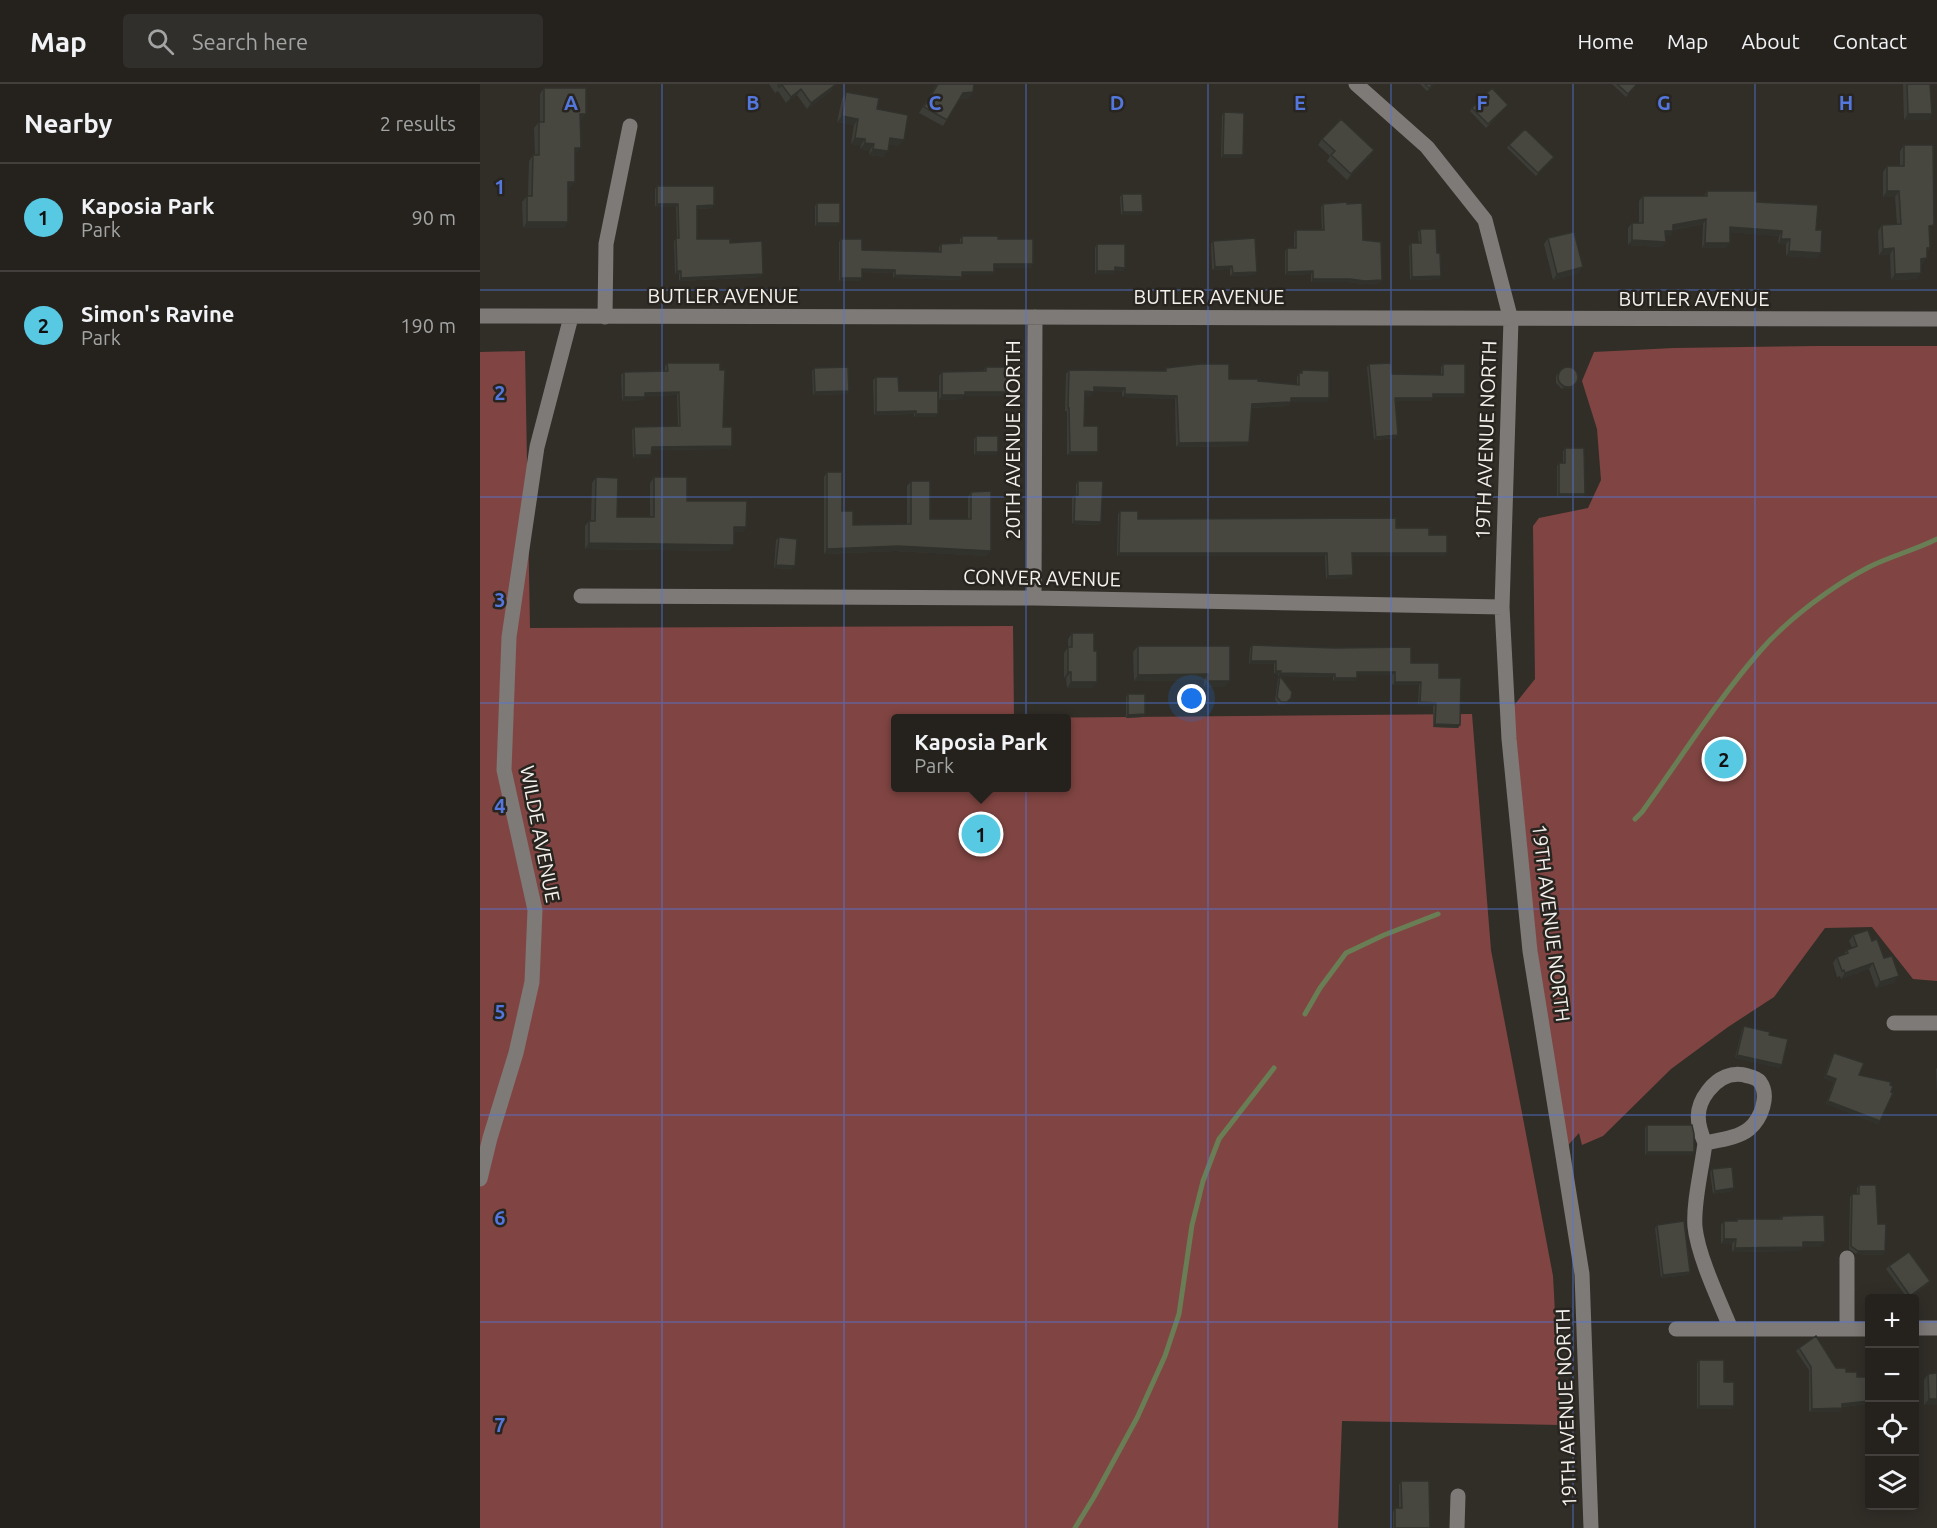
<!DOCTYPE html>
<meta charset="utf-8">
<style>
body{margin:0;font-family:Ubuntu,sans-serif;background:#312f2b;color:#f1f3f6}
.controls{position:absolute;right:18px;bottom:18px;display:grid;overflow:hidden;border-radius:6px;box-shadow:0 3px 15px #0003}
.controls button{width:54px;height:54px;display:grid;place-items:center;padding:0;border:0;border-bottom:2px solid #423f3c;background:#25221e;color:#f1f3f6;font:30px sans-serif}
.you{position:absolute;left:712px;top:615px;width:21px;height:21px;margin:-15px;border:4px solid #fff;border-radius:50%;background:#1a73e8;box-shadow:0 0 0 9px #1a73e833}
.badge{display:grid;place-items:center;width:39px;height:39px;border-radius:50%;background:#58c9e3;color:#111;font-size:20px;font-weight:700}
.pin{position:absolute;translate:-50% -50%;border:3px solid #fff;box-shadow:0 2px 6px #0006}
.popup{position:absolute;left:411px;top:630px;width:180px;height:78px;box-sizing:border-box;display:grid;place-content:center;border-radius:6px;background:#25221e;filter:drop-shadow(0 2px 4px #0005);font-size:20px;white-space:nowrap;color:#a3a4a4}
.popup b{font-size:22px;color:#f1f3f6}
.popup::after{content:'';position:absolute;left:50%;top:100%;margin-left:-12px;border:12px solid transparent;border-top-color:#25221e}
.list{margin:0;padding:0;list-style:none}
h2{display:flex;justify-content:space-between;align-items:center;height:78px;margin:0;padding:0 24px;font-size:26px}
h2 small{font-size:20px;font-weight:400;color:#a3a4a4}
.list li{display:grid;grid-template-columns:39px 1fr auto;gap:18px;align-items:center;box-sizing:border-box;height:108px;padding:0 24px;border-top:2px solid #423f3c}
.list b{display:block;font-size:22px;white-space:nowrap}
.list p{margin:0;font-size:20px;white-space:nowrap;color:#a3a4a4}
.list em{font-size:20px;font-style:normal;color:#a3a4a4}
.icon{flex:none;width:33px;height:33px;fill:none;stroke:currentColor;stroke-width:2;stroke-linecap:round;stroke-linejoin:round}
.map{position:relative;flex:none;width:1457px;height:1444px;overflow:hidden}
header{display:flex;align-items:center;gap:36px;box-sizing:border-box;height:84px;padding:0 30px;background:#25221e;border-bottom:2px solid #423f3c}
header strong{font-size:28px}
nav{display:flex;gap:33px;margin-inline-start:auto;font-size:21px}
.search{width:420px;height:54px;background:#312f2b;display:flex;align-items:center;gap:15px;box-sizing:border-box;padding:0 21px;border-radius:6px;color:#a3a4a4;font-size:22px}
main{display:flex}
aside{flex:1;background:#25221e}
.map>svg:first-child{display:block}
.green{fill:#804542;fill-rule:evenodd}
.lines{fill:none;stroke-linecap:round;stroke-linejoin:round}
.stream{stroke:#697e55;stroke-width:5}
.minor{stroke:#7e7a78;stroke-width:15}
.wall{fill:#3d3d37}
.shaded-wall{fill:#32322d}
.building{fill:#474740;stroke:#32322d;stroke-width:1.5}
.grid{fill:none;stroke:#5377dd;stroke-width:1.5;stroke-opacity:0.55}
.labels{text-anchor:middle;stroke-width:5;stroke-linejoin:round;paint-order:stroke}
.street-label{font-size:20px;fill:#f4f1ed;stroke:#28241f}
.grid-label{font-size:20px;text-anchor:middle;font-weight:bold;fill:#5377dd;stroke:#28241f;stroke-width:5;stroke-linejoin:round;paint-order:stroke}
</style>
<header>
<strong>Map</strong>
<div class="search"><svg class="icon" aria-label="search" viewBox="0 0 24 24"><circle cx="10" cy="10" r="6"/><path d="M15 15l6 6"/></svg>Search here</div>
<nav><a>Home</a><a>Map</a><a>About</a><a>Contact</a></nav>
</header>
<main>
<aside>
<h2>Nearby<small>2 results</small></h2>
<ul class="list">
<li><span class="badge">1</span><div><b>Kaposia Park</b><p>Park</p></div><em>90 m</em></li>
<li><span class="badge">2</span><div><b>Simon's Ravine</b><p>Park</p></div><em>190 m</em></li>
</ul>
</aside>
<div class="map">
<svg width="1457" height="1444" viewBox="0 0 1457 1444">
<rect width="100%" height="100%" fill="#312e28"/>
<path class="green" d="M1339,262H1457V897L1433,895L1392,843L1345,844L1294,913L1248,943L1191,985L1123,1052L1102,1061L1099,1049L1082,1068L1028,629L1055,595L1053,442L1059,434L1108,424L1121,396L1117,345L1102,297L1114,268L1194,264Z
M45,267L50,544L533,542L534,634L992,630L1011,866L1073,1192L1081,1341L862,1337L858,1444H0V268ZM416,634H586V704H416Z"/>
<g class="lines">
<path class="stream" d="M1155,735L1162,728C1201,674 1237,616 1281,566C1308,535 1352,502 1389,483C1411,472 1435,466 1457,455
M825,930L840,904L866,869L904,851L958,830
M595,1444L614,1413L657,1334L685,1272L699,1230L712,1141L723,1097L739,1055L794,984"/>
<path class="minor" d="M876,0L947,63L1005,136L1031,236L1022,523L1029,655L1050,867L1102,1190L1111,1444
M0,232L1457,235
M125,233L126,160L150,42
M101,512L554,514L1022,523
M554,514L555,233
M1414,939H1457
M1225,1059C1217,1040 1214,1025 1228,1007C1238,994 1252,987 1268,992C1273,993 1277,994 1280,998C1290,1012 1281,1035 1269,1045C1258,1054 1239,1056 1225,1059C1222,1084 1213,1119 1215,1143C1218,1172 1239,1216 1251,1245
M0,1095L10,1054L36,969L52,898L55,826L24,686L29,553L57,363L91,233
M1367,1174V1245
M1434,1244H1457
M1196,1245H1390
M977,1444L978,1412"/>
</g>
<path class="wall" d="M289,0H354L351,7L327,25L317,11L306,19L298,7L295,9Z
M457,0L493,8L489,14L479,15L463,42L439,29Z
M940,0H954L947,7Z
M1132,0H1157L1146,13Z
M1423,0H1450L1452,30L1448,36H1424Z
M64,4L102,36H100L96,70H95L90,104H88L84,144H43L42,118L47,112H48L49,77L53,71H55L54,44L59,38H60V10Z
M366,8L397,25L419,62L409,60L404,73L389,71L390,66L380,65L381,61L371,60L374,41L357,38L362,15Z
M1028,21L1006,44L990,27L992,24Z
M744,28L763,71L760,74H741L742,31Z
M842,55L894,66L890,72L867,96L847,77L850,72L838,61Z
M1029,61L1071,76L1056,92L1027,64Z
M1424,61L1449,147L1450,164L1447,167L1443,180H1441V189L1437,195L1411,196L1410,170L1399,171L1398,147L1402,141L1417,140L1415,113H1403V88L1407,82H1420V67Z
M177,102L234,121L232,124L217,125V155L250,159L281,193L199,197V190H195L194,157L197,154L196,123H175V105Z
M1227,107L1277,118L1336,146L1337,174L1306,172V160H1298L1299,152L1250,148L1246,164H1222L1223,140L1193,146V147L1190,152H1186L1182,163L1148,161V144L1152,139H1159V117L1163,112H1224Z
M642,110L661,131H641L640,113Z
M337,119L360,139L358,142H335V122Z
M843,120H867L902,196L900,199L883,200L868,198H831V190L805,191V167L807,164H814V149L816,146H842L841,123Z
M940,145L957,169L961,192L959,195L930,196L929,162L931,159H939L938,148Z
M482,152L518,155L551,184H514L512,191H482V193L480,196L413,194V189L382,188L380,197H359V158L361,155L382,166L459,168V163L461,160L480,159V155Z
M1068,154L1103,183L1098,189L1073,196L1064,160Z
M733,157L774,191L750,192V185L732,186L731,160Z
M617,160L645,184L643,187L635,186L633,190H615V164Z
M187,279L243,343L250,365L172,366L171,371L169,374H153L152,346L154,343L198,342L197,311L165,312L163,316L142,317L141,291L144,288L185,287V282Z
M889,280L912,290L961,291V283L963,280L985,310L983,313H953L951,317H915L916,354L894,356L887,283Z
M506,283L528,308L525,312H484L482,315L459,316V292L462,288L503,287Z
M334,284L369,307L366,310L333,311L332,287Z
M686,284L749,295L817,301V293L822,286L849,314L846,318H811L808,322L771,324L769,358L766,362L696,363L695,315L642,313V308L614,307L611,312L605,311L604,342L615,371H587V327H585L586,290L589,286L684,287Z
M1078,289L1095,300L1090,305H1082L1076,299V292Z
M396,293L456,333H434V330L394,331L393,296Z
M496,352L518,368L516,371H494V355Z
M1085,364L1105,410L1103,413H1077V382L1079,379H1083V367Z
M347,388L362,427L373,441L427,440V402L431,397L450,435H488V413L491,408L507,472L415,467L344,470V393Z
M116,393L137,433H170V399L174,393L207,417L266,443L263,448H254L250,467L105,465V442L109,437H111L112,399Z
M598,397L621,438L619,441L592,440V414L595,411H596V400Z
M640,427L658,435L916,444L949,451L967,469L965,472H873L871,494L846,495L845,472H637L638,430Z
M299,453L313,485L294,484L296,456Z
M592,549L614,567L613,604H587L586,594H584V569L588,563V555Z
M772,561L931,579L959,594L980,641L978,644L953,643V622L938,621L939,601H912V591H877V594L875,597H853V593L800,592L811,614L805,621H799L795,616L798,595L800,592H798V590H794V580H769L770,564Z
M658,562H750L745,603H724V596L654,597L653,568Z
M648,610L665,630L663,633L646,634V613Z
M1373,851L1392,857L1404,874L1415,898L1396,904L1389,885L1361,895L1360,892L1357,893L1353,879L1357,873L1363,871L1367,866L1372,864L1369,857Z
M1264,942L1289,951L1300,984L1255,974L1262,945Z
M1354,969L1379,991L1410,1001L1400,1037L1398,1040L1346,1020L1354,998L1344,994L1352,972Z
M1457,984V1008L1456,985Z
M1167,1041L1212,1071H1165V1044Z
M1232,1085L1252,1107L1233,1110L1230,1088Z
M1379,1101L1398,1140L1405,1167L1403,1171L1376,1170L1369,1165L1370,1113L1372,1110H1377V1104Z
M1302,1132L1341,1163H1323L1320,1167L1252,1168V1160H1241V1141L1244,1137H1255L1257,1135H1299Z
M1177,1141L1210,1188L1207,1191L1181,1194L1175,1144Z
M1409,1182L1450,1197L1448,1200L1428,1215L1406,1185Z
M1319,1264L1356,1284L1377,1293L1388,1320L1362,1323L1360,1328H1329V1286L1316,1267Z
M1219,1276L1244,1298L1252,1325H1217V1279Z
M1448,1290L1457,1321H1444V1296Z
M921,1397L950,1444H913V1428L915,1424H919V1401Z"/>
<path class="shaded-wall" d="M355,1L351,7L327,25L331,19Z
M321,5L317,11L306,19L311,13Z
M493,8L489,14L478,15L483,9Z
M100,30H106L102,36H96Z
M1428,30H1452L1448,36H1424Z
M362,32L378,35L374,41L357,38Z
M375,54L385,55L381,61L371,60Z
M410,54L424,56L419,62L406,60Z
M385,59L394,60L390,66L380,65Z
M95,64H101L96,70H91Z
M393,65L408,67L404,73L389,71Z
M894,66L890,72L867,96L871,90Z
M743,71H763L760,74H741Z
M88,98H95L90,104H84Z
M1407,107H1419L1415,113H1403Z
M177,120H198L196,123H175Z
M234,121L232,124L214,125L217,122Z
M643,128H663L661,131H641Z
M1226,135L1223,140L1190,146L1193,141Z
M47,138H88L84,144H43Z
M337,139H360L358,142H335Z
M1250,143L1302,147L1299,152L1246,148Z
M1185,147H1193L1190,152H1182Z
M1301,155H1310L1306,160H1298Z
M1152,156L1186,158L1182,163L1148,161Z
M1225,159H1250L1246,164H1222Z
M1414,164L1410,170L1399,171L1403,165Z
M1309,167L1341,169L1337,174L1306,172Z
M1447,174L1443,180L1437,181L1441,175Z
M514,180H553L551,184H512Z
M752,182L750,185L732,186L735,183Z
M635,183L645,184L643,187L633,186Z
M1103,183L1098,189L1073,196L1077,190Z
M382,185L415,186L413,189L380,188Z
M197,187H201L199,190H195Z
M617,187H635L633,190H615Z
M833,187L831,190L805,191L807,188Z
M482,188H514L512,191H479Z
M777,188L774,191L750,192L753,189Z
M1441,189L1437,195L1411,196L1415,190Z
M283,190L281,193L199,197L201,194L218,193Z
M415,191L482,193L480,196L413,194Z
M961,192L959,195L930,196L932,193Z
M361,194H382L380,197H359Z
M833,195H870L902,196L900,199L883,200L868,198H831Z
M1097,297L1090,305H1082L1084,302Z
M614,303L645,304L642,308L611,307Z
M369,307L366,310L333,311L335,308Z
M605,307L614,308L611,312L603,311Z
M199,308L197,311L163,312L165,309Z
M485,308H528L525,312H484L482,315L459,316L462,311Z
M645,310L697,312L695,315L642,313Z
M953,310H985L983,313H951Z
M144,313H165L163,316L142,317Z
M811,314H849L846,318H808Z
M915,314H953L951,317H913Z
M811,318L808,322L769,324L772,320Z
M436,327L434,330L394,331L396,328Z
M436,330H458L456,333H434Z
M918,351L916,354L894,356L896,353Z
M769,358L766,362L696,363L699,359Z
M252,362L250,365L170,366L172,363Z
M496,368H518L516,371H494Z
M590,368H618L615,371H587Z
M155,371H171L169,374H153Z
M1079,410H1105L1103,413H1077Z
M594,437L621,438L619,441L592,440Z
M254,443H266L263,448H251Z
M109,459L254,461L250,467L105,465Z
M418,462L511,467L507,472L415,467L344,470L347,465Z
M639,469H847L845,472H637Z
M872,469H967L965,472H870Z
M296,481L315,482L313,485L294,484Z
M873,491L871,494L846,495L848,492Z
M771,577H796L794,580H769Z
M796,587H801L798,590H794Z
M588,588H591L586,594H584Z
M877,588H915L912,591H875Z
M800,589L855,590L853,593L798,592Z
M728,590L724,596L654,597L658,591Z
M855,594H877L875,597H853Z
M728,597H750L745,603H724Z
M591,598H617L613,604H587Z
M915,598H941L939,601H912Z
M811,614L805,621H799L801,618Z
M940,618L956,619L953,622L938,621Z
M665,630L663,633L646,634L648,631Z
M955,640L980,641L978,644L953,643Z
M1393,879L1389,885L1361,895L1365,889Z
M1419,892L1415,898L1396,904L1400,898Z
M1257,971L1302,981L1300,984L1255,974Z
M1346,991L1356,995L1354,998L1344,994Z
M1348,1017L1400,1037L1398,1040L1346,1020Z
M1167,1068H1214L1212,1071H1165Z
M1254,1104L1252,1107L1233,1110L1235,1107Z
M1244,1155H1256L1252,1160H1241Z
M1323,1158H1345L1341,1163H1320Z
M1323,1163L1320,1167L1252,1168L1255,1164Z
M1378,1167H1405L1403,1171L1376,1170Z
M1210,1188L1207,1191L1181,1194L1183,1191Z
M1450,1197L1448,1200L1428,1215L1430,1212Z
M1449,1315H1457V1321H1444Z
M1389,1317L1388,1320L1360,1323L1362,1320Z
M1219,1322H1254L1252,1325H1217Z
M1362,1324L1360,1328H1329L1332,1325Z"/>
<path class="building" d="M298,0H354L355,1L331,19L321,5L311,13L302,1L299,3Z
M458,0H494L493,8L483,9L467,36L444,23Z
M945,0H953L949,4Z
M1137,0H1157L1148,10Z
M1427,0H1450L1452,30H1428Z
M64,4H106V30H100L101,64H95V98H88V138H47V112H52L53,71H59V38H64Z
M1012,4L1028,21L1008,40L992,24Z
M366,8L399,14L397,25L428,31L424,56L410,54L408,67L393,65L394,60L385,59V55L375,54L378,35L362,32Z
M744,28L764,29L763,71H743Z
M861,35L894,66L871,90L851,71L855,67L842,55Z
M1045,45L1074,73L1058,89L1029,61Z
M1424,61H1453L1454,141L1449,142L1450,164H1447V174L1441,175V189L1415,190L1414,164L1403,165L1402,141L1421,140L1419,107H1407V82H1424Z
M177,102H234V121L217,122V155H250V159L282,157L283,190L201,194V187H197L196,154H199L198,120H177Z
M1227,107H1277V118L1338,121L1336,146H1342L1341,169L1309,167L1310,155H1301L1302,147L1250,143V159H1225L1226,135L1193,141V147H1185L1186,158L1152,156V139H1163V112H1227Z
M642,110H662L663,128H643Z
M867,118V120L882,119L883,156L901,158L902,196L885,197L870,195H833V187L807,188V164H816V146H844L843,120Z
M337,119H360V139H337Z
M940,145H956L957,169H960L961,192L932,193L931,159H941Z
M1094,148L1103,183L1077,190L1068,154Z
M482,152H518V155H553V180H514V188H482V193L415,191V186L382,185V194H361V155H382V166L461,168V160L482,159Z
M775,154L777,188L753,189L752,182L735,183L733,157Z
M617,160H645V184L635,183V187H617Z
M187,279H240V286H245L243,343H252V362L172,363L171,371H155L154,343L200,342L199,308L165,309V313H144V288L188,287Z
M911,279L912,290L963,291V280H985V310H953V314H915L918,351L896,353L889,280Z
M720,280H749V295H778V297L819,301V289H822V286L849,287V314H811V318L772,320L769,358L699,359L697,312L645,310V304L614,303V308L605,307L604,342H618V368H590L589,324H588L589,286L686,287V284Z
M368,283L369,307L335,308L334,284Z
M506,283H528V308H485V311H462V288L506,287Z
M1078 293a10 10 0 1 1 20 0a10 10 0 1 1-20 0Z
M396,293H418L419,307H458V330H436V327L396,328Z
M496,352H518V368H496Z
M1085,364H1104L1105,410H1079V379H1085Z
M347,388H362V427H373V441L431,440V397H450V435H491V408L511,407V467L418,462L347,465Z
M116,393L138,394L137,433H174V393H207V417H267L266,443H254V461L109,459V437H115Z
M598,397H623L621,438L594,437L595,411H598Z
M640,427H658V435L916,434V444H949V451H967V469H872L873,491L848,492L847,469H639Z
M299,453L317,455L315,482L296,481Z
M592,549H614V567H617V598H591V588H588V563H592Z
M772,561L855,564L931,563V579H959V594H981L980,641L955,640L956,619L940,618L941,598H915V588H877V594H855V590L800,589L801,587H796V577H771Z
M658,562H750V597H728V590L658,591Z
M800,592L812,608L811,614L807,618H801L797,613Z
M648,610H665V630L648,631Z
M1388,846L1392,857L1397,855L1404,874L1412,872L1419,892L1400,898L1393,879L1365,889L1364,886L1362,887L1357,873L1368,869L1367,866L1377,862L1373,851Z
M1264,942L1290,948L1289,951L1308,955L1302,981L1257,971Z
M1354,969L1384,979L1379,991L1411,998L1410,1001L1413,1002L1411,1008L1413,1009L1400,1037L1348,1017L1356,995L1346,991Z
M1167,1041H1212L1214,1050V1068H1167Z
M1252,1083L1254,1104L1235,1107L1232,1085Z
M1379,1101H1396L1398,1140H1406L1405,1167H1378L1371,1162L1372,1110H1379Z
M1344,1131L1345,1158H1323V1163L1255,1164L1256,1155H1244V1137H1257V1135H1302V1132Z
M1204,1137L1210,1188L1183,1191L1177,1141Z
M1429,1168L1450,1197L1430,1212L1409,1182Z
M1336,1252L1356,1284H1366V1288H1377V1293H1389V1317L1362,1320V1324L1332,1325L1331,1283L1319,1264Z
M1219,1276H1244V1298H1254V1322H1219Z
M1457,1289V1315H1449L1448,1290Z
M921,1397H949L950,1444H915V1424H922Z"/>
<path class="grid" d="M182,0V1444M364,0V1444M546,0V1444M728,0V1444M911,0V1444M1093,0V1444M1275,0V1444M0,206H1457M0,413H1457M0,619H1457M0,825H1457M0,1031H1457M0,1238H1390M1434,1238H1457"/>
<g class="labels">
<g class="street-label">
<text x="243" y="219">BUTLER AVENUE</text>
<text x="729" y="220">BUTLER AVENUE</text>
<text x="1214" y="222">BUTLER AVENUE</text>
<text transform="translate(533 356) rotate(-90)" y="7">20TH AVENUE NORTH</text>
<text transform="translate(1006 356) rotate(-88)" y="7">19TH AVENUE NORTH</text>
<text transform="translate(562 494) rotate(1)" y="7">CONVER AVENUE</text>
<text transform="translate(60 750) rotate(79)" y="7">WILDE AVENUE</text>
<text transform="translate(1071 839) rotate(83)" y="7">19TH AVENUE NORTH</text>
<text transform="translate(1086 1324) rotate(-92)" y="7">19TH AVENUE NORTH</text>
</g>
</g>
<g class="grid-label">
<text x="91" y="26">A</text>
<text x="273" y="26">B</text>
<text x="455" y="26">C</text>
<text x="637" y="26">D</text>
<text x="820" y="26">E</text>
<text x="1002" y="26">F</text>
<text x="1184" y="26">G</text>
<text x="1366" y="26">H</text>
<text x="20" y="110">1</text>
<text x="20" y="316">2</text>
<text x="20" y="523">3</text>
<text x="20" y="729">4</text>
<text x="20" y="935">5</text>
<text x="20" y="1141">6</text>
<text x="20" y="1348">7</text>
</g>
</svg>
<div class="controls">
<button>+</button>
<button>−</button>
<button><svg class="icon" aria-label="locate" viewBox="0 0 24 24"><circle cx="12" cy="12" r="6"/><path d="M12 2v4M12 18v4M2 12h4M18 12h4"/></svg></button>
<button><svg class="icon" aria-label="layers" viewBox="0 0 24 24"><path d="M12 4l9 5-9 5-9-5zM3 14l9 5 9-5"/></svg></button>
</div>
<div class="you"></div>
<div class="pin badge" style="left:501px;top:750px">1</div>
<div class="popup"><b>Kaposia Park</b>Park</div>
<div class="pin badge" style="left:1244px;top:675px">2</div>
</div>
</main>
